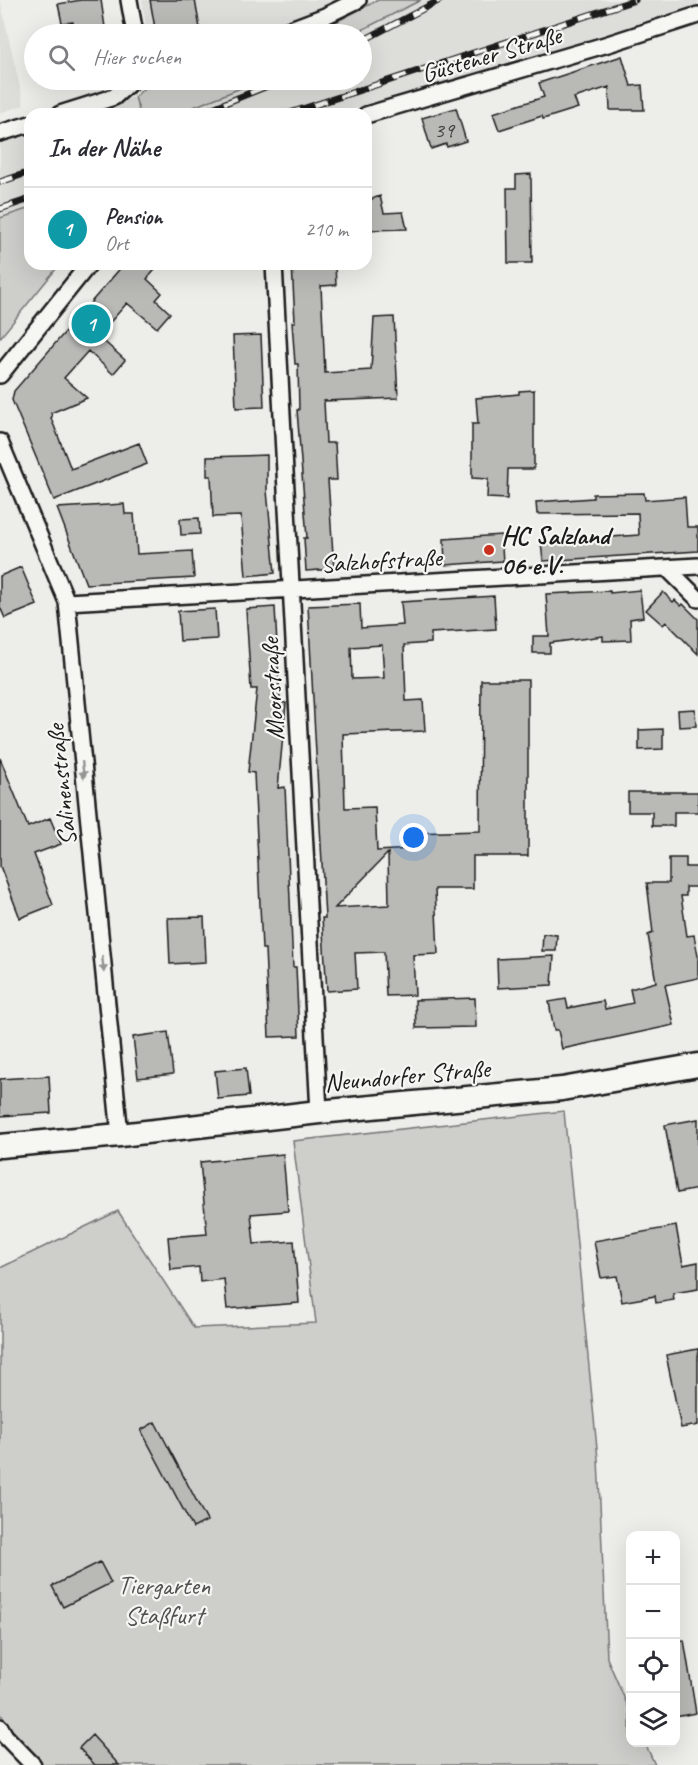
<!DOCTYPE html>
<html lang="de">
<meta charset="utf-8">
<style>
body{margin:0;font-family:Caveat,sans-serif;background:#f7f7f7;color:#2b2b33}
.controls{position:absolute;right:18px;bottom:18px;display:grid;overflow:hidden;border-radius:12px;box-shadow:0 6px 24px #0002}
.controls button{width:54px;height:54px;display:grid;place-items:center;padding:0;border:0;border-bottom:2px solid #e1e1e2;background:#fff;color:#2b2b33;font:30px sans-serif}
.you{position:absolute;left:414px;top:838px;width:21px;height:21px;margin:-15px;border:4px solid #fff;border-radius:50%;background:#1a73e8;box-shadow:0 0 0 9px #1a73e833}
.badge{display:grid;place-items:center;width:39px;height:39px;border-radius:50%;background:#1a73e8;color:#fff;font-size:20px;font-weight:700}
.pin{position:absolute;translate:-50% -50%;border:3px solid #fff;box-shadow:0 2px 6px #0006}
.list{margin:0;padding:0;list-style:none}
h2{display:flex;justify-content:space-between;align-items:center;height:78px;margin:0;padding:0 24px;font-size:26px}
h2 small{font-size:20px;font-weight:400;color:#7c7c81}
.list li{display:grid;grid-template-columns:39px 1fr auto;gap:18px;align-items:center;box-sizing:border-box;height:84px;padding:0 24px;border-top:2px solid #e1e1e2}
.list b{display:block;font-size:22px;white-space:nowrap}
.list p{margin:0;font-size:20px;white-space:nowrap;color:#7c7c81}
.list em{font-size:20px;font-style:normal;color:#7c7c81}
.icon{flex:none;width:33px;height:33px;fill:none;stroke:currentColor;stroke-width:2;stroke-linecap:round;stroke-linejoin:round}
.map{position:relative;flex:none;width:698px;height:1765px;overflow:hidden}
.search{position:absolute;background:#fff;box-shadow:0 6px 24px #0002;left:24px;top:24px;width:348px;height:66px;display:flex;align-items:center;gap:15px;box-sizing:border-box;padding:0 21px;border-radius:33px;color:#7c7c81;font-size:22px}
.panel{position:absolute;background:#fff;box-shadow:0 6px 24px #0002;left:24px;top:108px;width:348px;height:162px;border-radius:18px}
.map>svg:first-child{display:block}
.built{fill:#ddddda}
.green{fill:#cececb;stroke:#757574;stroke-width:1.5}
.building{fill:#b9b9b6;stroke:#1c1c1c;stroke-width:1.5;fill-rule:evenodd}
.lines{fill:none;stroke-linecap:round;stroke-linejoin:round}
.street-casing{stroke:#1c1c1c;stroke-width:20}
.secondary-casing{stroke:#1c1c1c;stroke-width:27}
.street{stroke:#f6f6f2;stroke-width:15}
.secondary{stroke:#f6f6f2;stroke-width:22}
.rail-casing{stroke:#1c1c1c;stroke-width:7}
.rail{stroke:#f6f6f2;stroke-width:4.5;stroke-dasharray:14;stroke-linecap:butt}
.oneway{fill:#949492}
.poi-dot{fill:#c8321e;stroke:#f6f6f2;stroke-width:2}
.labels{text-anchor:middle;stroke-width:4.5;stroke-linejoin:round;paint-order:stroke}
.number-label{font-size:22px;fill:#434342}
.street-label{font-size:26px;fill:#1c1c1c;stroke:#f6f6f2}
.poi-label{font-size:26px;font-weight:bold;fill:#1c1c1c;stroke:#f6f6f2;text-anchor:start}
.park-label{font-size:26px;fill:#515151;stroke:#f6f6f2}
</style>
<div class="map">
<svg width="698" height="1765" viewBox="0 0 698 1765">
<rect width="100%" height="100%" fill="#edede9"/>
<filter id="ink" filterUnits="userSpaceOnUse"><feTurbulence type="fractalNoise" baseFrequency=".0167" numOctaves="2"/><feDisplacementMap in="SourceGraphic" scale="12" xChannelSelector="R" yChannelSelector="G"/><feConvolveMatrix kernelMatrix="1 2 1 2 8 2 1 2 1" color-interpolation-filters="sRGB"/></filter>
<g filter="url(#ink)">
<path class="built" d="M0,0L24,105L0,113Z
M142,0H378L330,25L302,34H147Z
M421,0H698V6L338,114H176L261,80H362V34H354Z
M135,97L140,114H84Z
M30,132V208L0,218V142Z"/>
<path class="green" d="M378,0H421L354,34H302L330,25Z
M152,80H261L176,114H140L135,97Z
M30,208V264H60L0,338V218Z
M564,1111L598,1459L607,1658L630,1711V1742L645,1743L655,1765H43L6,1723L0,1712V1268L118,1211L194,1328L316,1323L293,1141Z"/>
<path class="building" d="M81,0H101L106,34H75L73,22L62,23L58,4Z
M150,0H195L201,34H156Z
M622,56L631,86L642,85L644,110H610L609,87L574,98L578,108L543,119L542,116L499,130L493,113L544,97L539,83Z
M456,108L466,141L447,147L446,144L431,149L422,118Z
M531,174L532,263H508L507,188H516V175Z
M380,196L384,213L403,212L407,229L366,230V201Z
M124,264H160L147,279L162,293L156,300L170,313L157,328L127,303L98,336L125,360L113,374L88,351L64,378L87,398L51,413L52,417L51,418L71,469L139,443L147,464L54,500L12,400L14,391Z
M292,264L335,265L336,285L321,286L325,373L371,370L374,318L394,317L398,398L324,401L326,443H335L337,480H328L334,569L306,571L304,538H307L297,410H299L298,364H295L292,322H295Z
M261,335L264,407L236,408L233,336Z
M534,390V469H508L507,499L487,498L488,479L472,478V424H478L476,398L519,394V391Z
M267,455V491L275,573L246,576L241,516L213,517L211,476H207V457Z
M644,493L645,500L685,497L687,527H698V551L543,561L541,542L639,535L638,513L537,514L536,502L593,498V494Z
M124,504L125,514H134L137,554L192,551L194,578L86,584L57,508Z
M199,518L200,534L181,535L180,519Z
M501,535L503,561L445,565L444,539Z
M21,567L37,605L5,618L0,607V576Z
M640,590L643,617L630,619L631,640L603,641V636L550,643V653H533V636H549L546,594L610,591V593Z
M663,592L673,602L675,600L681,606L683,604L698,619V654L666,622L663,625L646,610Z
M494,596L496,629L431,633V643L404,645L406,701L423,700L425,731L343,734L345,808L375,807L377,851L411,849L410,833L480,831L481,680H528V856H473V889H435L438,954L413,955L415,995L386,996L384,952L355,953L357,989L327,991L322,918H325L308,606L360,604L361,628L403,625L401,602ZM382,645L384,678L352,679L351,647ZM388,853L389,905L335,908Z
M275,607L280,702L286,703L278,788L285,787L293,967H296L299,1036L269,1037L265,949H262L254,773L248,772L257,689H251L246,609Z
M215,609L217,639L180,641L178,611Z
M695,709L696,726L679,727L678,710Z
M663,729V749L639,750V730Z
M0,758L28,827L50,818L61,844L34,854L53,905L20,918L0,866Z
M628,792H698V812H674V826H652V812H628Z
M669,858H686V867H698V887H686V896H681L687,936L694,935L698,956V978L665,985L674,1025L562,1049L558,1030H554L549,1002L566,999L568,1008L603,1001L605,1009L633,1003L630,989L656,982L648,935L653,933L647,883H669Z
M204,917L206,962L170,964L168,918Z
M543,934L557,935L556,951H542Z
M554,956L552,985L498,988L497,959Z
M475,998L476,1027L416,1028L415,1000Z
M168,1032L173,1074L138,1078L133,1037Z
M246,1068L249,1096L218,1099L215,1071Z
M49,1076L51,1113L0,1116V1079Z
M698,1119V1189L677,1193L665,1125Z
M283,1154L288,1211L251,1214L254,1244L294,1241L299,1303L227,1309L224,1279L200,1282L199,1267L171,1270L168,1237L207,1234L200,1162Z
M676,1226L683,1265L698,1262V1289L673,1293L674,1300L656,1303L655,1296L622,1302L617,1276L601,1278L594,1241Z
M698,1349V1425L681,1428L666,1355Z
M155,1422L207,1521L193,1528L141,1430Z
M100,1562L111,1583L63,1607L52,1586Z
M684,1640L696,1713L675,1717V1641Z
M92,1735L119,1765H95L79,1748Z"/>
<g class="lines">
<defs>
<path id="street" d="M129,0L135,34
M277,34L325,16L358,0
M60,114L114,97L133,80
M366,115L608,44L698,15
M0,133L30,124
M274,264L319,1112
M0,375L89,264
M0,442L67,602L120,1135
M667,568L698,599
M67,602L698,566
M0,1727L5,1736L33,1765"/>
<path id="secondary" d="M0,1146L120,1135L319,1112L562,1089L698,1065"/>
</defs>
<use href="#street" class="street-casing"/>
<use href="#secondary" class="secondary-casing"/>
<use href="#street" class="street"/>
<use href="#secondary" class="secondary"/>
<defs>
<path id="rail" d="M362,41L440,0
M198,114L282,80
M287,114L635,0
M0,182L30,172
M0,209L30,199"/>
</defs>
<use href="#rail" class="rail-casing"/>
<use href="#rail" class="rail"/>
</g>
<defs><path id="oneway-solid" d="M-6-.8H1V-3.2L6.5 0L1 3.2V.8H-6Z" transform="scale(1.5)"/></defs>
<g class="oneway">
<use href="#oneway-solid" transform="translate(83 770) rotate(84)"/>
<use href="#oneway-solid" transform="translate(103 964) rotate(84)"/>
</g>
</g>
<circle class="poi-dot" cx="489" cy="550" r="6"/>
<g class="labels">
<g class="number-label">
<text x="444" y="137">39</text>
</g>
<g class="street-label">
<text transform="translate(491 54) rotate(-16)" y="9">Güstener Straße</text>
<text transform="translate(381 560) rotate(-3)" y="9">Salzhofstraße</text>
<text transform="translate(272 689) rotate(-93)" y="9">Moorstraße</text>
<text transform="translate(61 785) rotate(-96)" y="9">Salinenstraße</text>
<text transform="translate(407 1075) rotate(-5)" y="9">Neundorfer Straße</text>
</g>
<g class="poi-label">
<text x="501" y="544">HC Salzland<tspan x="501" dy="30">06 e.V.</tspan></text>
</g>
<g class="park-label">
<text x="164" y="1594">Tiergarten<tspan x="164" dy="30">Staßfurt</tspan></text>
</g>
</g>
</svg>
<div class="controls">
<button>+</button>
<button>−</button>
<button><svg class="icon" aria-label="locate" viewBox="0 0 24 24"><circle cx="12" cy="12" r="6"/><path d="M12 2v4M12 18v4M2 12h4M18 12h4"/></svg></button>
<button><svg class="icon" aria-label="layers" viewBox="0 0 24 24"><path d="M12 4l9 5-9 5-9-5zM3 14l9 5 9-5"/></svg></button>
</div>
<div class="you"></div>
<div class="pin badge" style="left:91px;top:324px;background:#0f9aa8">1</div>
<div class="search"><svg class="icon" aria-label="search" viewBox="0 0 24 24"><circle cx="10" cy="10" r="6"/><path d="M15 15l6 6"/></svg>Hier suchen</div>
<section class="panel">
<h2>In der Nähe<small></small></h2>
<ul class="list">
<li><span class="badge" style="background:#0f9aa8">1</span><div><b>Pension</b><p>Ort</p></div><em>210 m</em></li>
</ul>
</section>
</div>
